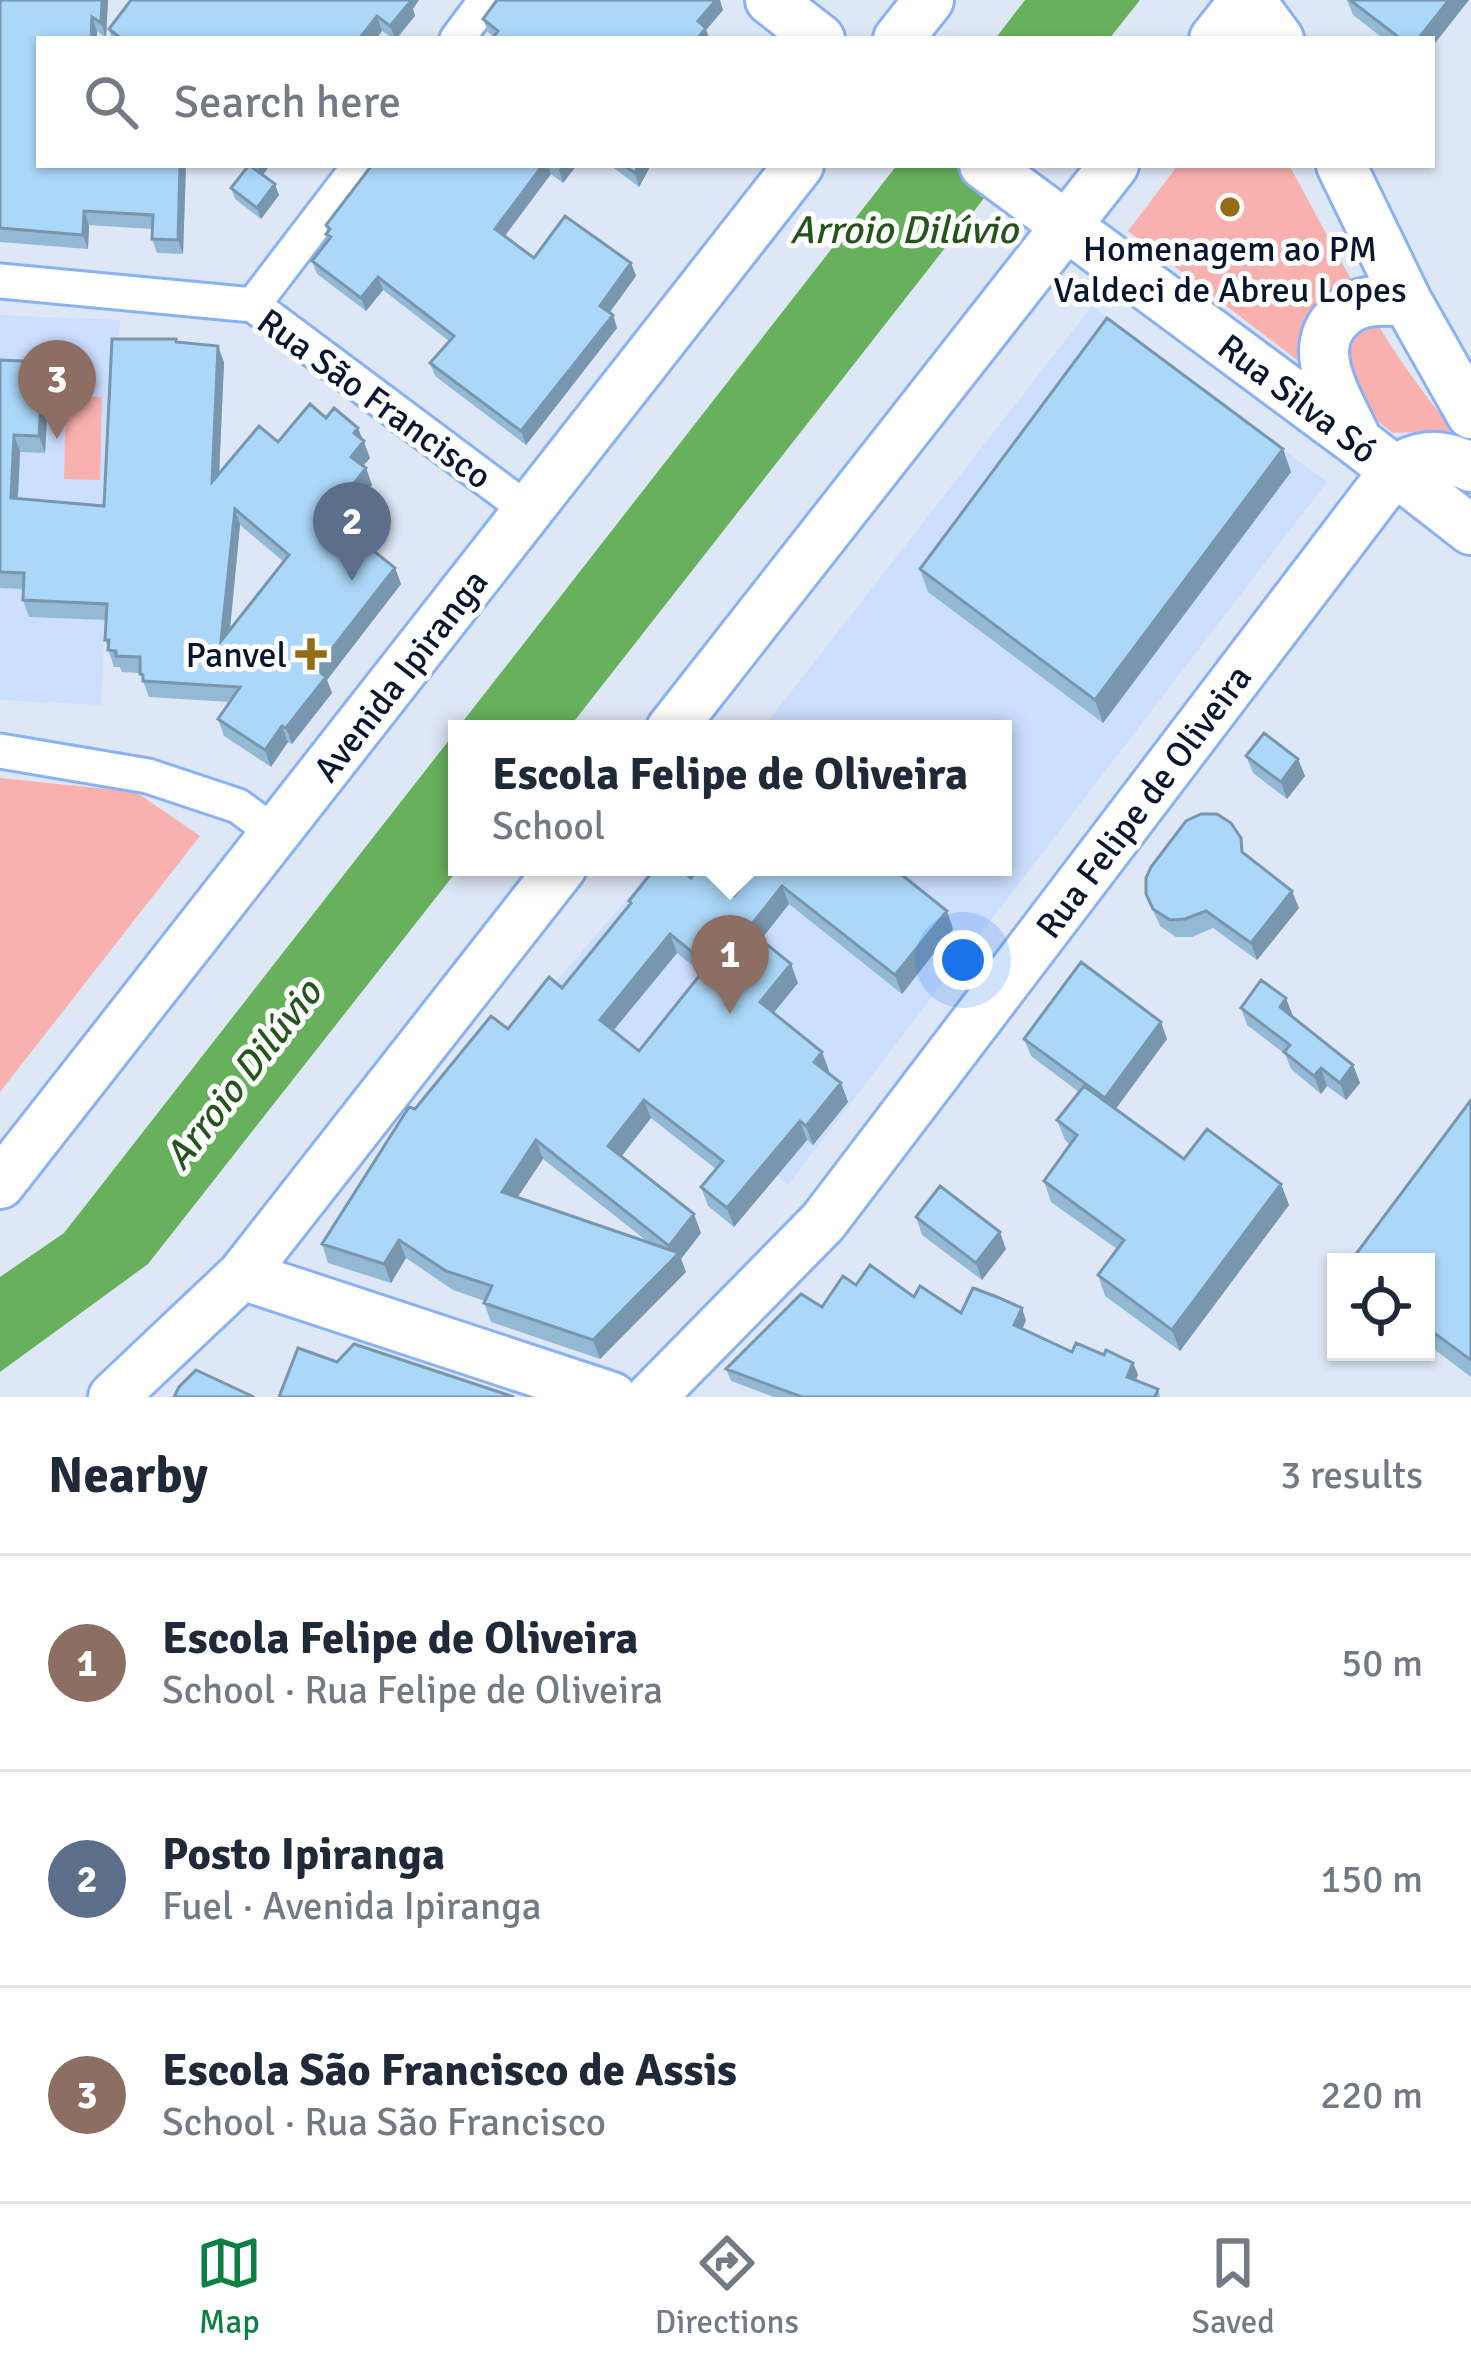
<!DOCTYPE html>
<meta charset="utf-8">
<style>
body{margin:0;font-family:Signika,sans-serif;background:#f6f6f7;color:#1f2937}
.controls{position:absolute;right:36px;bottom:36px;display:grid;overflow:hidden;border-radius:0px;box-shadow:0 3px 9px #0004}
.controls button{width:108px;height:108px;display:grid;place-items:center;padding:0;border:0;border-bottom:3px solid #e0e1e3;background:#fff;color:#1f2937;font:60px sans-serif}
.you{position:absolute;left:963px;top:960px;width:42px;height:42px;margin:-30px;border:9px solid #fff;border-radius:50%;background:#1a73e8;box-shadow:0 0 0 18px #1a73e833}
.badge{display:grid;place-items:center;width:78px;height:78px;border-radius:50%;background:#0b8043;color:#fff;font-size:39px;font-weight:700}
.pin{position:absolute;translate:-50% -99px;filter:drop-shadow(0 3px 6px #0008)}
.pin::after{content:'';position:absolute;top:63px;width:42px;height:36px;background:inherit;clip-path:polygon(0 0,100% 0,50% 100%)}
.popup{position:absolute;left:448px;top:720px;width:564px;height:156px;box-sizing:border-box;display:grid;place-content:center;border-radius:0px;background:#fff;filter:drop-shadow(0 3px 9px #0005);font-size:39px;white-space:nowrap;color:#747a83}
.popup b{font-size:45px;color:#1f2937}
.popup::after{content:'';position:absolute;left:50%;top:100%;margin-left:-24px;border:24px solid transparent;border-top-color:#fff}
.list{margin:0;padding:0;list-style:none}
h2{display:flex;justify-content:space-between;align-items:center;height:156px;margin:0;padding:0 48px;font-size:51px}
h2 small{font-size:39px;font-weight:400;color:#747a83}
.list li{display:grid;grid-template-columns:78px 1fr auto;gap:36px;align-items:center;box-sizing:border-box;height:216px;padding:0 48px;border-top:3px solid #e0e1e3}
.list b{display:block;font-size:45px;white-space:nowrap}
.list p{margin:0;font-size:39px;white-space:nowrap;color:#747a83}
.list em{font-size:39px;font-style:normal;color:#747a83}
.icon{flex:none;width:66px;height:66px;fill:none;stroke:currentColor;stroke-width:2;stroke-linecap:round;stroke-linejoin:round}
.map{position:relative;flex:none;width:1471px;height:1397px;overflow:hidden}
.search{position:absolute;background:#fff;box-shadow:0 3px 9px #0004;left:36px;right:36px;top:36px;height:132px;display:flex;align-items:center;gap:30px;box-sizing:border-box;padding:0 42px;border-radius:0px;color:#747a83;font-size:45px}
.sheet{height:804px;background:#fff}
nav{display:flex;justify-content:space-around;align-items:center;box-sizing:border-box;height:168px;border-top:3px solid #e0e1e3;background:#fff;font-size:33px;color:#747a83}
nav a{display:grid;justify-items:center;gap:6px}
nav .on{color:#0b8043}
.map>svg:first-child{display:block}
.built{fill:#cddfff}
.green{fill:#f9b1af}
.water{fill:#68b15c}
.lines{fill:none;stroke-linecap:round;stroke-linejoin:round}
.street-casing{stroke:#89b1f6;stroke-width:39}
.secondary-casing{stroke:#89b1f6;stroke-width:54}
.street{stroke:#fff;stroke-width:33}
.secondary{stroke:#fff;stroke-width:48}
.wall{fill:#93b9d5;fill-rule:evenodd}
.shaded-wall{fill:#7896ae}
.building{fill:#abd7f8;stroke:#7896ae;stroke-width:3;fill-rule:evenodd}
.poi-dot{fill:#946c16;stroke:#fff;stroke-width:4.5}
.labels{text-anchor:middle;stroke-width:10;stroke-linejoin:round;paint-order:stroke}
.poi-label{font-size:36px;fill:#081630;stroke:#fff}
.street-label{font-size:36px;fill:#081630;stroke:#fff}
.water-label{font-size:39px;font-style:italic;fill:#25551d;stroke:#fff}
</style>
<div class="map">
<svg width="1471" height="1397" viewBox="0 0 1471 1397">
<rect width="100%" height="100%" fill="#dee7f6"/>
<path class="built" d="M1092,306L1327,482L788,1185L549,990L654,867H1003V729H762Z
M0,315L120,320L101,705L0,700Z"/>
<path class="green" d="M1178,165H1289C1339,256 1386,353 1455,431L1393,433L1128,231Z
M66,396L102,397L100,480L64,479Z
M0,778L136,792L200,836L0,1092Z"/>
<path class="water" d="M1025,0H1140L1109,39H995Z
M897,165H1010L568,729H457Z
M457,730V867H460L148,1264L0,1372V1277L64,1233Z"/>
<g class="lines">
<defs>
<path id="street" d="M457,39L486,0
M0,281L253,305L529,511
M253,305L360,165
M0,751L148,776L238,806L276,834"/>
<path id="secondary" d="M770,0L820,39
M1250,0L1279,39
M898,39L929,0
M1214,39L1245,0
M984,165L1358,442L1471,530
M1341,165L1407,301L1471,414
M1356,438C1339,400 1302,348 1342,314C1350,307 1358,303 1368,302C1381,300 1395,301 1407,301
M671,729L1114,165
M0,1184L799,165
M242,1275L612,1397
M113,1397L242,1275L562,867
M651,1397L823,1222L1395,470C1422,452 1442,454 1471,467"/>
</defs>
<use href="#street" class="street-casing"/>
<use href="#secondary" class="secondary-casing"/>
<use href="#street" class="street"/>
<use href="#secondary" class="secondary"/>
</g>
<path class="wall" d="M0,0H108L106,38L97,31L39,39L186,165L183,254L157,253L152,239V229L89,225L88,249L0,242Z
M1347,0H1469L1432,39H1384L1353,15Z
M413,9L415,16L397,39H394L382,31L376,39H112L109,29Z
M723,10L706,30L494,37L488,32L483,19Z
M245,165H270L263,175L279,195L261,219L235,199L231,188L248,167Z
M372,165H577L563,183L551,174L505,236L534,258L631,263L636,276L609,313L613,315L617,328L526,445L435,376L430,363L449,341L383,290L366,311L317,274L312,261L329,240L326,225Z
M610,165H651L639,187Z
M177,343L224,362L219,474L326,418L364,441L370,458L363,466L366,468L372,485L341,524L395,568L401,584L327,680L332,693L292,744L288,742L271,767L224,736L218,719L230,702L149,697L140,673L122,672L120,667H114L105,640L106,620L29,617L23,600L24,589L0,588V360L49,378L45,453L20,452L18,498L104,506ZM240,525L284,562L230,630Z
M1283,449L1291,472L1103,723L928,592L920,569Z
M1246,756L1298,759L1305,776L1287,799L1253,773Z
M1247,856L1299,908L1257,960L1213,928L1192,937H1176L1160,926L1146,894Z
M757,867L953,929L902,994L789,904L761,940L798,983L773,1013L822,1052L829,1071L828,1073L841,1083L848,1102L813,1145L807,1140L734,1227L708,1206L701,1187L716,1169L651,1118L621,1156L701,1233L681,1259L686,1272L600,1359L491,1322L484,1303L485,1301L453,1290L406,1258L391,1283L328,1263L322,1244L415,1109L508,1029L562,988L630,904L629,901L691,878L734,896ZM677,953L702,973L639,1051L614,1030ZM543,1159L648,1242L518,1197Z
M1241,1008L1292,1016L1353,1065L1360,1083L1346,1100L1327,1086L1321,1094L1291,1069L1285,1054L1247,1025Z
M1024,1039H1167L1116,1109L1184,1159L1281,1184L1289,1205L1180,1351L1105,1296L1098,1275L1117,1249L1051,1202L1044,1181L1070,1145L1065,1140L1057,1120L1079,1092L1031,1056Z
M1471,1100V1377L1426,1343V1262Z
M916,1217L1006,1249L982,1280L922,1235Z
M856,1285L914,1297L961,1313L1026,1320L1022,1329L1072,1352L1104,1355L1133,1363L1138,1375L1135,1380L1158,1389L1160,1397H774L731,1381L726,1369Z"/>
<path class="shaded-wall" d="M102,0H108L106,38L101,23Z
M406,0H419L413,9L415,16L395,39L390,26Z
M716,0H720L723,10L706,30L710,39H697L698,21Z
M1449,0H1469L1432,47V39H1418Z
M377,16L382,31L376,39H359Z
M92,17L97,31V39H91Z
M180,165H186L183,254L178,240Z
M257,165H270L261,177Z
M543,165H548L551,174L500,242L495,229Z
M562,165H577L563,183L559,170Z
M639,165H651L639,187L635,173Z
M275,184L279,195L261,219L257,208Z
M84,211L89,225L88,249L83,235Z
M631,263L636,276L605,319L600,306Z
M378,277L383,290L366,311L361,298Z
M613,315L617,328L526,445L521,431Z
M218,346L224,362L218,499L212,482Z
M43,362L49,378L45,453L39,436Z
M358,428L370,458L357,473L351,457L354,433Z
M14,435L20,452L17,514L11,498Z
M1283,449L1291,472L1103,723L1095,700Z
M366,468L372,485L335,531L329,515Z
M235,509L240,525L227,658L221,641Z
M395,568L401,584L327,680L332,693L292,744L286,728L316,669Z
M282,726L288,742L271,767L265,750Z
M1298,759L1305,776L1287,799L1281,782Z
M782,886L789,904L754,948L748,929Z
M1292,891L1299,908L1257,960L1251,943Z
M947,911L953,929L902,994L895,975Z
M670,934L677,953L607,1038L600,1020Z
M791,964L798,983L767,1021L760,1002Z
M1286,998L1293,1016L1280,1007Z
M1161,1022L1167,1039L1111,1115L1105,1098Z
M822,1052L829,1071L821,1081L814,1062Z
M1353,1065L1360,1083L1346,1100L1340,1083Z
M1321,1068L1327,1086L1321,1094L1314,1076Z
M841,1083L848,1102L813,1145L806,1126Z
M644,1100L651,1118L615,1165L608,1146Z
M800,1121L807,1140L734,1227L727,1208Z
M536,1140L543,1159L509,1210L502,1192Z
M1281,1184L1289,1205L1180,1351L1172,1330Z
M694,1214L701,1233L681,1259L686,1272L600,1359L593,1340L674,1258L669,1246Z
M1000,1232L1006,1249L982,1280L976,1263Z
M399,1240L406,1258L391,1283L384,1264Z
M1022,1308L1026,1320L1019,1337L1014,1325Z
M1133,1363L1138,1375L1132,1389L1127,1377Z"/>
<path class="building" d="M0,0H102L101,23L92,17L91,39H39V165H180L178,240L152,239L153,215L84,211L83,235L0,228Z
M131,0H408L410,2L390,26L377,16L359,39H122L109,29Z
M497,0H716L698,21L706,28L697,39H492L498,31L483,19Z
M1350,0H1449L1418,39H1401Z
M249,165L275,184L257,208L231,188Z
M372,165H543L495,229L534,258L565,216L631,263L600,306L613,315L521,431L430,363L454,336L378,277L361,298L312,261L331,237L326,234L330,229L326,225Z
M623,165H639L635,173Z
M1107,318L1283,449L1095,700L920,569Z
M112,339H176V342L218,346L212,482L259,426L278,442L310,404L326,418L334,408L358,428L354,433L364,441L351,457L366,468L329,515L395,568L316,669L326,677L286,728L282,726L265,750L218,719L240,687L143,681V675L140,674V657L116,656V651L108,650L109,640H105L107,604L23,600L24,573L0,572V360L43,362L39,436L14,435L11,498L104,506ZM235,509L289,555L221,641Z
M1264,733L1298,759L1281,782L1246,756Z
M1201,814H1217L1231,823L1241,838L1242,852L1292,891L1251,943L1206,911L1185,919L1170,920L1153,909L1146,894V878L1151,867L1186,821Z
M656,867H677L691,878L699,868L734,896L757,867H892L947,911L895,975L782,886L748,929L791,964L760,1002L822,1052L814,1062L841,1083L806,1126L800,1121L727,1208L701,1187L723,1161L644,1100L608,1146L694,1214L669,1246L536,1140L502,1192L679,1253L593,1340L484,1303L492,1286L446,1271L399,1240L384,1264L322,1244L409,1107L415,1109L491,1016L508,1029L549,977L562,988L631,903L629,901ZM670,934L708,965L639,1051L600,1020Z
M1081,962L1161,1022L1105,1098L1024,1039Z
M1261,980L1286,998L1280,1007L1353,1065L1340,1083L1321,1068L1314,1076L1284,1052L1290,1045L1241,1008Z
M1084,1086L1184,1159L1207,1129L1281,1184L1172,1330L1098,1275L1124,1240L1044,1181L1077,1135L1057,1120Z
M1471,1100V1360L1426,1327V1262H1350Z
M940,1186L1000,1232L976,1263L916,1217Z
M870,1265L914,1297L920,1286L961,1313L973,1288L997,1297L1022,1308L1014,1325L1072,1352L1076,1343L1104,1355L1106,1350L1133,1363L1127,1377L1158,1389L1155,1397H802L726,1369L801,1294L822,1307L843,1276L856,1285Z
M354,1344L514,1397H279L298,1348L337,1362Z
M196,1370L254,1397H174L179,1387Z"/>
<g class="poi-dot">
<circle cx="1230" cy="207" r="12"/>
<path d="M305 636h12v12h12v12h-12v12h-12v-12h-12v-12h12z"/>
</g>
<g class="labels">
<g class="poi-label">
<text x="1230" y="261">Homenagem ao PM<tspan x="1230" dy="41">Valdeci de Abreu Lopes</tspan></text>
<text x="287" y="667" text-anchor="end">Panvel</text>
</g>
<g class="street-label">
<text transform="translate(375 398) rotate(36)" y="13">Rua São Francisco</text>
<text transform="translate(1298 398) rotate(37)" y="13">Rua Silva Só</text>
<text transform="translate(400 675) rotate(-52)" y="13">Avenida Ipiranga</text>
<text transform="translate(1143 801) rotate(-53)" y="13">Rua Felipe de Oliveira</text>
</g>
<g class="water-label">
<text x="904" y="243">Arroio Dilúvio</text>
<text transform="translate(242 1074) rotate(-52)" y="14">Arroio Dilúvio</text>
</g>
</g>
</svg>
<div class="controls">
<button><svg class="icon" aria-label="locate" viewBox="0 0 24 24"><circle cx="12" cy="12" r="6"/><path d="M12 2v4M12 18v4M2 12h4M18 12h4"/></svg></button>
</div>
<div class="you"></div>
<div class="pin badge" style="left:730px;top:1014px;background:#8d6e63">1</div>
<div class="popup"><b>Escola Felipe de Oliveira</b>School</div>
<div class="pin badge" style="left:352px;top:581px;background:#5c6f8a">2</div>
<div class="pin badge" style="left:57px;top:439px;background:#8d6e63">3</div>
<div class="search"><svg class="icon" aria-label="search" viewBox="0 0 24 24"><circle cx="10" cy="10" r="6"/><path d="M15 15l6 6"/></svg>Search here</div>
</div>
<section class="sheet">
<h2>Nearby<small>3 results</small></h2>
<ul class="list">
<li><span class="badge" style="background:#8d6e63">1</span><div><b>Escola Felipe de Oliveira</b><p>School · Rua Felipe de Oliveira</p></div><em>50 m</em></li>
<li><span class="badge" style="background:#5c6f8a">2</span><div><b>Posto Ipiranga</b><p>Fuel · Avenida Ipiranga</p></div><em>150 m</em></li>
<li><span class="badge" style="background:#8d6e63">3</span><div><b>Escola São Francisco de Assis</b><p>School · Rua São Francisco</p></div><em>220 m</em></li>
</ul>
</section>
<nav>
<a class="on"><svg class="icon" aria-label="map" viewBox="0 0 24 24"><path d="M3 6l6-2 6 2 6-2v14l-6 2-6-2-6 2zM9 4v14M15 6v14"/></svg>Map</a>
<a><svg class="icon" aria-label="directions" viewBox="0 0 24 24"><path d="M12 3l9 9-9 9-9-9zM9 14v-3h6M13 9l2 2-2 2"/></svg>Directions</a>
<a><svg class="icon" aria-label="saved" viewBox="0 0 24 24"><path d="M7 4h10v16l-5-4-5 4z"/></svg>Saved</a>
</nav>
